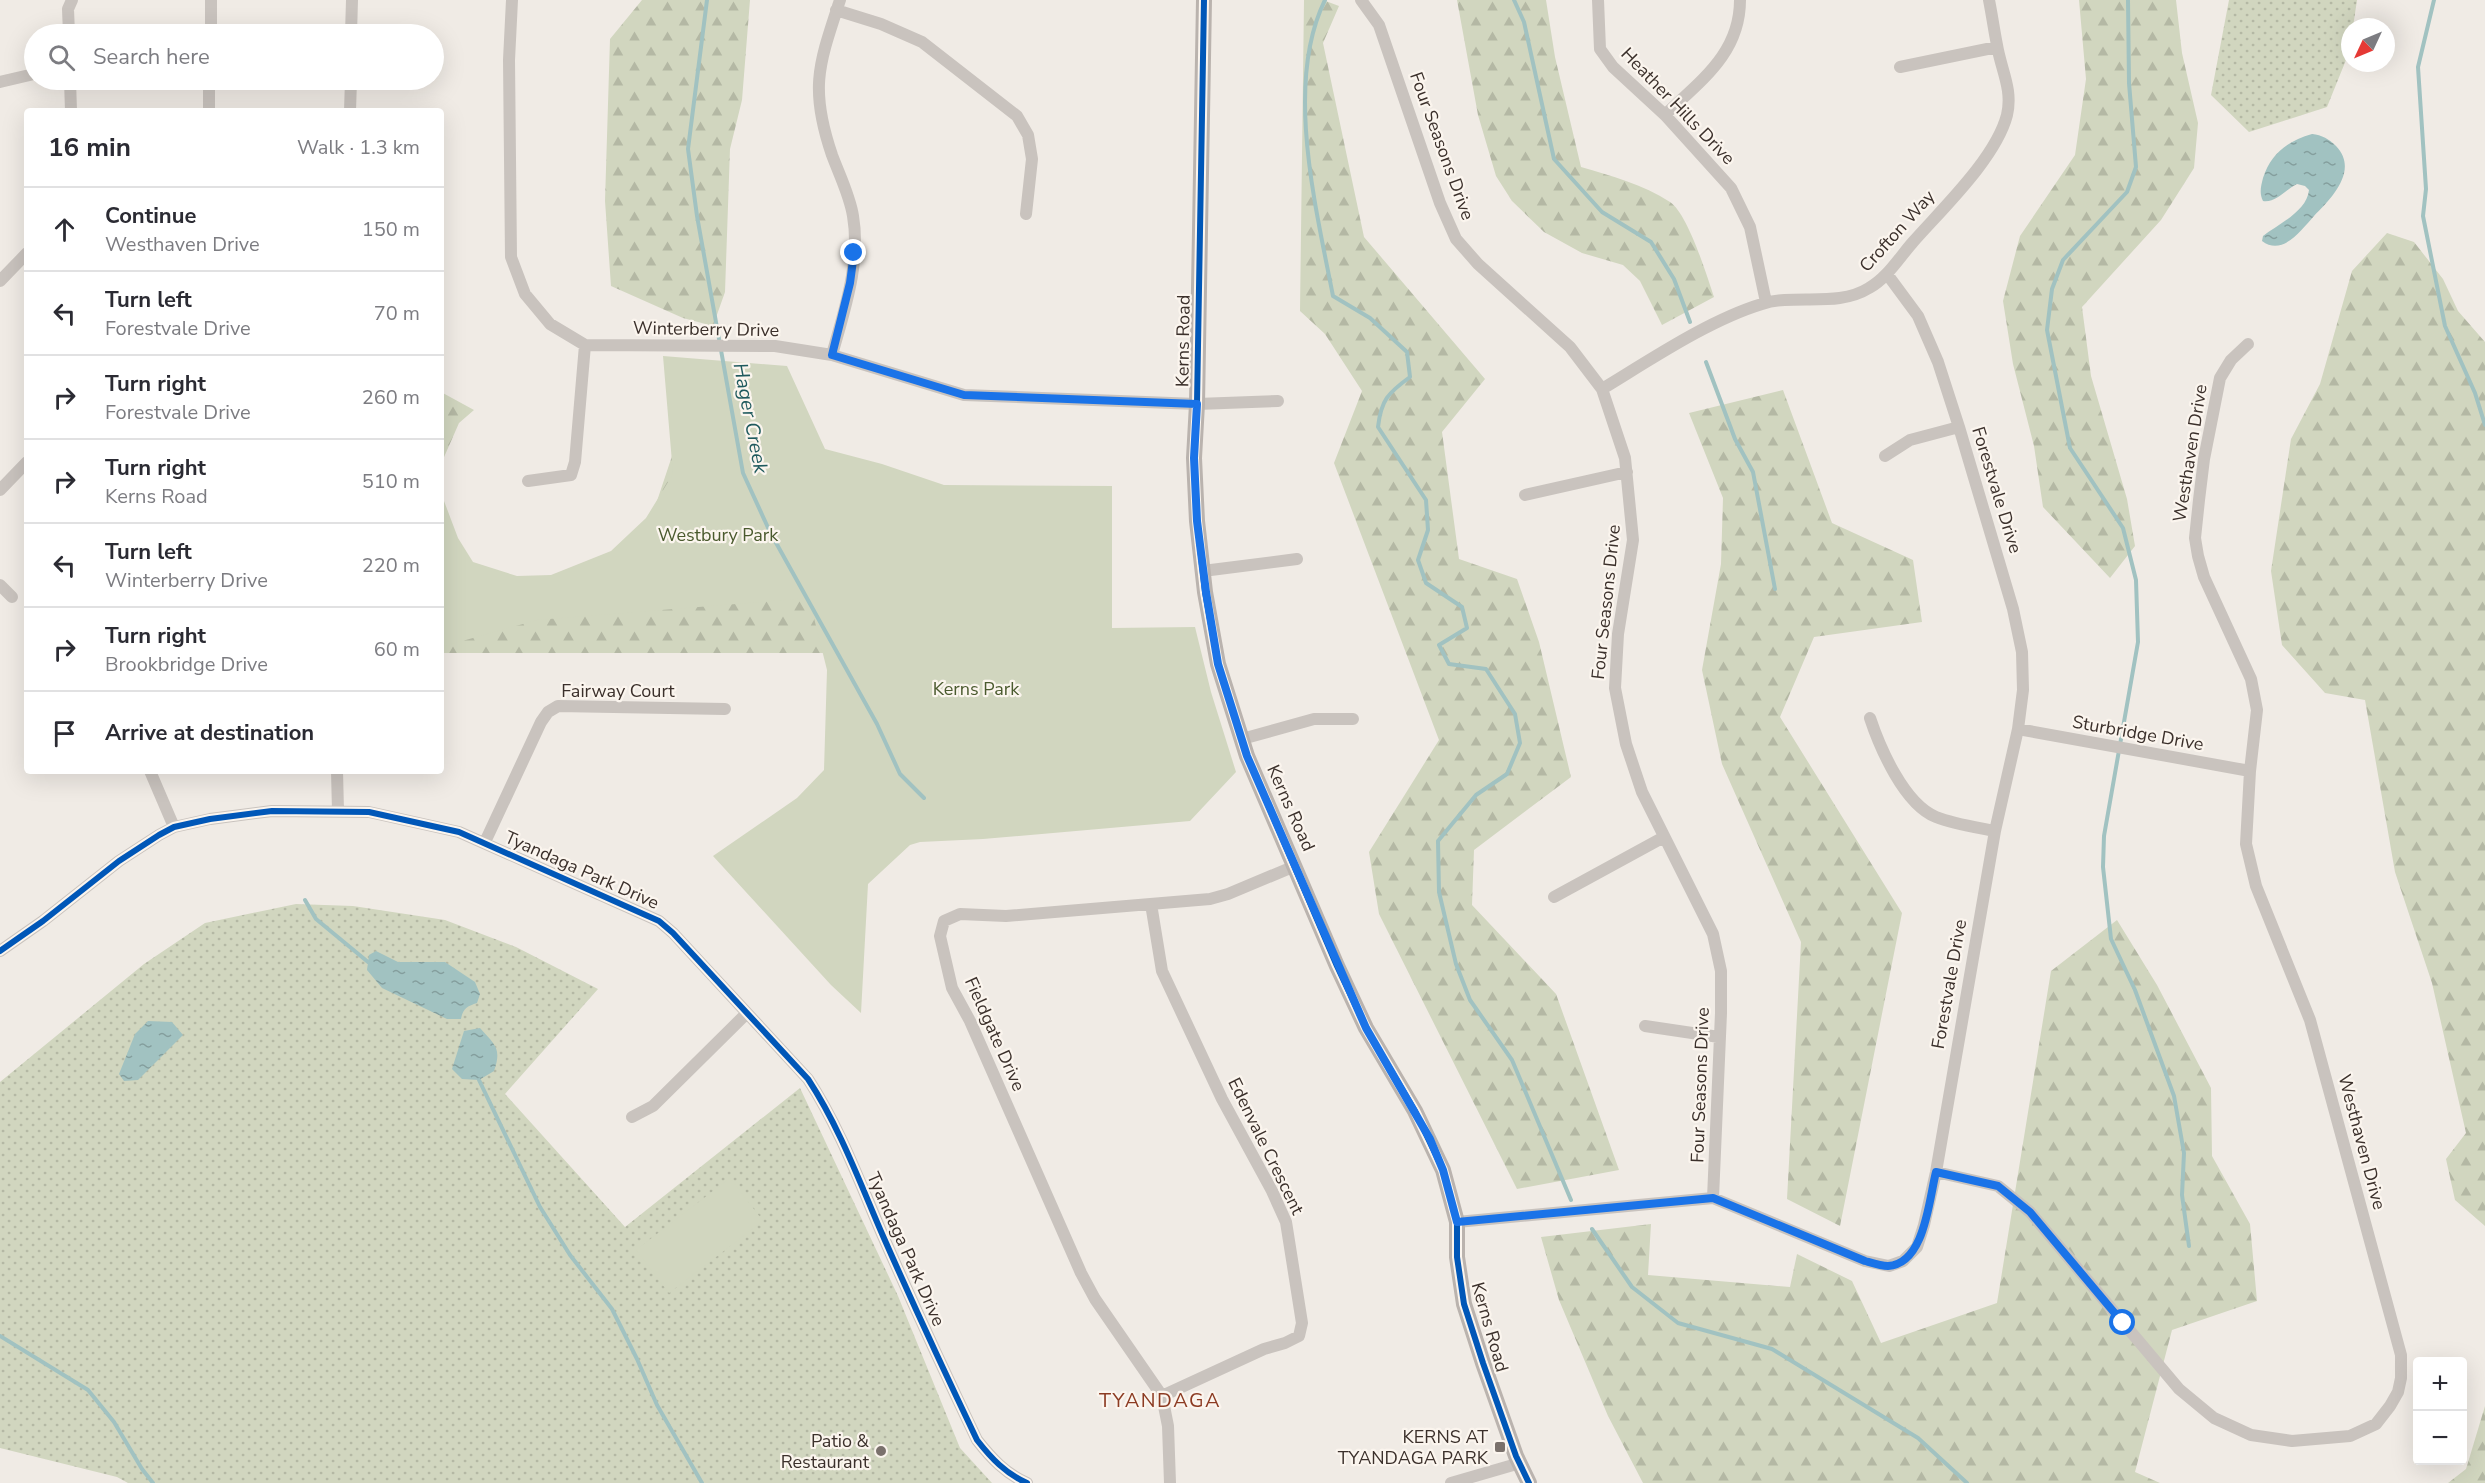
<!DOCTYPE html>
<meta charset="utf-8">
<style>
body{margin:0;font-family:"Nunito Sans",sans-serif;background:#f2f2f3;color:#2b2b33}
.controls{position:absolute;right:18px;bottom:18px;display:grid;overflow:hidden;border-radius:6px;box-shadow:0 6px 24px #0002}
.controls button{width:54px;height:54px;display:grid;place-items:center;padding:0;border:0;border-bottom:2px solid #e1e1e2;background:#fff;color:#2b2b33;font:30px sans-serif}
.compass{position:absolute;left:2341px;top:18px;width:54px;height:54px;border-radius:50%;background:#fff;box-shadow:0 6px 24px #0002;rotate:226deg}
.stop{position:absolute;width:18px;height:18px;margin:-14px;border:4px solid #1a73e8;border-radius:50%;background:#fff}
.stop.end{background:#1a73e8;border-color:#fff;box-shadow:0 2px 6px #0008}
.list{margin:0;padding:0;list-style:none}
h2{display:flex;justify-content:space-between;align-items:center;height:78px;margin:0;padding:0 24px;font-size:26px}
h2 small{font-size:20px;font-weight:400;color:#7c7c81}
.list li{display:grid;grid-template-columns:39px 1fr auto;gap:18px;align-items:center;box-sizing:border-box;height:84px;padding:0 24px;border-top:2px solid #e1e1e2}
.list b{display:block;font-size:22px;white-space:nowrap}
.list p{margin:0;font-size:20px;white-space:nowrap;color:#7c7c81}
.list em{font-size:20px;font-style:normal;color:#7c7c81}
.icon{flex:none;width:33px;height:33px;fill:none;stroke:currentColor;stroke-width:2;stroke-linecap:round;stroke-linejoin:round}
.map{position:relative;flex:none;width:2485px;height:1483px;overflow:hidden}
.search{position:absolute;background:#fff;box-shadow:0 6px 24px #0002;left:24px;top:24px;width:420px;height:66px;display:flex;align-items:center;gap:15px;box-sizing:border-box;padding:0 21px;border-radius:33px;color:#7c7c81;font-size:22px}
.panel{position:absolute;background:#fff;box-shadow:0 6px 24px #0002;left:24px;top:108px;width:420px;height:666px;border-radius:6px}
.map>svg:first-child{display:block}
.grass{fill:url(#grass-dots)}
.forest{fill:url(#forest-firs)}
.park{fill:#d1d6bf}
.water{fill:url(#water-ripples)}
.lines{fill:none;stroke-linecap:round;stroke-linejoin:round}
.stream{stroke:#a1c2c1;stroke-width:4}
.street{stroke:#c9c3be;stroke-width:12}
.secondary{stroke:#bab3ae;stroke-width:16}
.cycleway-casing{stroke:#fbf5ee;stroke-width:10}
.cycleway{stroke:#0057b8;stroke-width:6}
.route{stroke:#1a73e8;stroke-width:8}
.poi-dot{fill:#7a716c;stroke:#fbf5ee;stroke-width:2}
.labels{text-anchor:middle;stroke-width:4.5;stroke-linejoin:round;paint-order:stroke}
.street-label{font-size:18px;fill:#3b302b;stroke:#fbf5ee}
.park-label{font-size:18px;fill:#4a5a2e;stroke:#fbf5ee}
.poi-label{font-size:18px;fill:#3b302b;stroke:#fbf5ee;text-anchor:end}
.water-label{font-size:20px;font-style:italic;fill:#1f5a5e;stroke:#fbf5ee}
.neighbourhood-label{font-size:20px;letter-spacing:1.5px;fill:#8c3b22;stroke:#fbf5ee}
</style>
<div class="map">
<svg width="2485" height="1483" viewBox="0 0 2485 1483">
<defs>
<pattern id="grass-dots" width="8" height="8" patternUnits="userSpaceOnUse" patternTransform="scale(1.5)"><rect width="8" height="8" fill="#d1d6bf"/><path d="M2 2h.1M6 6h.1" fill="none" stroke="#b4b8a4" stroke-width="1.8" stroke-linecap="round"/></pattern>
<pattern id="forest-firs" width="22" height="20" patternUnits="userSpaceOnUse" patternTransform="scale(1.5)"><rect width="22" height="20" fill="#d1d6bf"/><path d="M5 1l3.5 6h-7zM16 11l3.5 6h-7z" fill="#b4b8a4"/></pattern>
<pattern id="water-ripples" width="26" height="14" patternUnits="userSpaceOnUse" patternTransform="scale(1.5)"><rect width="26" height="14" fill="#a1c2c1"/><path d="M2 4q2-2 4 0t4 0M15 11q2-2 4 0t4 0" fill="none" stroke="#849e9d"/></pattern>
</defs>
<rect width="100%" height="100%" fill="#f0ebe5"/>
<path class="grass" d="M2229,0H2357L2353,27H2350L2348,55L2327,107L2249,132L2211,95Z
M296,904L353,906L445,920L516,947L598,989L505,1094L625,1227L800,1088L898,1296L960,1448L992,1483H128L117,1477L0,1448V1082L144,964L205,923Z"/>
<path class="forest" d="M642,0H750L742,100L730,149L725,292L713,326L683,318L611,286L605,201L610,39Z
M1304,0H1323L1339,6L1323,43L1364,237L1485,379L1442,432L1459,559L1517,579L1539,642L1571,777L1474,850L1472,905L1556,994L1619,1170L1517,1189L1379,914L1369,852L1439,740L1334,463L1362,391L1325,334L1300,311Z
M1457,0H1546L1555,57L1581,167C1611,176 1643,184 1670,202C1688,214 1707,276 1714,297L1662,325L1640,281L1623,265L1582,253L1544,232L1512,201L1496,176L1478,115Z
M2079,0H2176L2182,53L2198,123L2194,168L2161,220L2082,307L2091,376L2127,499L2135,546L2110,578L2043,507L2034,446L2013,364L2003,301L2020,236L2075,155L2086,79Z
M2387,233L2414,242L2443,279L2458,311L2485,342V1226L2455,1200L2446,1159L2466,1133L2432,983L2395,872L2365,700L2325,693L2282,645L2271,571L2291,439L2320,384L2352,271Z
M772,382L838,661H825V653H441V523L450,547L493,583L550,588L621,566L651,519L673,453Z
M1783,390L1832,523L1913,560L1922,622L1814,637L1780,717L1902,913L1840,1226L1787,1199L1801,942L1722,764L1702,670L1721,564L1723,498L1689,413Z
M441,392L474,410L459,423L441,464Z
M2117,920L2157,985L2211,1088L2212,1156L2250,1224L2257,1301L2172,1330L2135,1472L2160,1483H1643L1608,1416L1559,1300L1541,1237L1651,1224L1648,1275L1790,1287L1797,1254L1852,1281L1881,1343L1997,1303L2051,971Z
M2485,1406V1483H2448L2466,1469Z"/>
<path class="park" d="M663,356L787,366L825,449L882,464L944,485L1112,486V628L1195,627L1211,692L1236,772L1190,821L983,839L920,842L910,845L868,884L861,1013L831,985L713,856L797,798L824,770L827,670L809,598L537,620L441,647V493L458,538L473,562L517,576L551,575L611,551L646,518L673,474Z
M730,1178L763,1221L669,1293L636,1250Z"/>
<path class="water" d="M2312,134C2322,135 2329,139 2336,146C2359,170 2332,198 2314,216C2302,229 2283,257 2262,241L2263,236C2279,224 2307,211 2309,190L2305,186L2297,184C2286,189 2276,203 2263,201C2259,193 2261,186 2263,178C2271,153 2288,141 2312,134Z
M376,951L398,962H445L475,982L480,994L477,1003C468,1006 463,1008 461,1019H447L382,988L367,970L369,955Z
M148,1021L172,1022L183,1035L138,1080L124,1081L119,1074L135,1034Z
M480,1028C495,1045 502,1048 494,1071L479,1080L462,1079L452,1069L464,1031Z"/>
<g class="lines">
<path class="stream" d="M707,0L688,149L697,216L743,473L770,532L877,724L900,774L924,798
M1325,0C1284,83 1316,208 1333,296L1370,318L1407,352L1410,377C1388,393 1381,400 1378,427L1426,500L1428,530L1418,560L1426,583L1462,607L1467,628L1439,645L1449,664L1486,669L1515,714L1520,743L1507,774L1476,795L1438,841L1439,892L1456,964L1470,1000L1512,1060L1571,1200
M1514,0L1524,22L1554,159L1602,212L1651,242L1674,279L1690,322
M2128,0L2129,83L2136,167L2127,192L2063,260L2052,289L2047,330L2070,448L2123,528L2136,580L2138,642L2104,836L2103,867L2111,939L2135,990L2174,1096L2184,1153L2182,1195L2189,1246
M2434,0L2418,67L2426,189L2423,216L2445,326L2475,393L2485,425
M1706,362L1735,439L1753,472L1775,589
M305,900L316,919L368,962
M479,1080L540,1207L570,1255L612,1309L637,1359L657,1405L702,1483
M1592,1229L1632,1287L1678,1323L1772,1349L1918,1438L1967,1483
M0,1336L88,1390L114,1422L142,1469L153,1483"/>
<path class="street" d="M512,0L509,60L511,257L525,294L550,324L585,345L775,346L832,355L964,395L1197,404L1278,401
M1361,0L1379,25L1440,203L1456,239L1478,264L1570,347L1602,389L1625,458L1633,540L1618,634L1615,688L1626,744L1642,792L1713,934L1721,971V1013L1713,1198
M1598,0L1600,49L1613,67L1665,115L1731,188L1750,227L1766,302
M836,10L881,24L922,42L1017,116L1028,135L1032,159L1026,214
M69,34L68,9L72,0
M211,34V0
M351,34L352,0
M1900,67L1997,47
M70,80L71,111
M0,82L34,74
M209,111V80
M350,111L351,80
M1665,115C1700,81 1740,54 1740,0
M0,281L27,253
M832,355C844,311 861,263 853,216C850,196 839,174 832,155C809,88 819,64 840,0
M1602,389C1650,360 1709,320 1762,304C1796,293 1837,308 1869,288C1887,278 1899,258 1913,242C1942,209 1996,158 2007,115C2013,89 2001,70 1997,45C1994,30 1992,15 1989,0
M1885,456L1910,440L1959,427
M528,481L571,475L575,462L585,345
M0,490L27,462
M1525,495L1627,472
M1203,571L1297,559
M0,585L12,597
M1870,718C1880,748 1904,804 1936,817C1954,824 1975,827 1995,831
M2018,729L2250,771
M1242,739L1314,719H1353
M150,771L174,827
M337,771L338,811
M485,842L541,722L548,712L558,706L725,709
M1554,897L1664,837
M1151,904L1162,971L1222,1099L1272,1191L1286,1222L1302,1323L1299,1336L1285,1343L1264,1349L1162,1396
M0,951L43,921L119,861L159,835L174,827L210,819L272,811L369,812L459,832L659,921L673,933L808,1079C840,1128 860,1183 883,1236C913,1304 945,1373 977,1440C991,1458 1006,1474 1027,1483
M1645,1026L1719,1037
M632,1117L653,1106L747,1013
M1936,1172L1998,1186L2030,1212L2179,1389L2214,1418L2251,1435L2292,1441L2350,1436L2376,1424L2390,1406L2398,1392L2401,1378V1355L2310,1020L2256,886L2246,844L2250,771L2257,710L2251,679L2204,577L2198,556L2195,538L2199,500L2204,459L2220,378L2231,360L2248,344
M1457,1222L1713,1198L1865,1261L1889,1266L1903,1261L1917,1247L1924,1225L1936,1172L1995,831L2018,729L2023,690L2022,652L2013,609L1959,427L1938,362L1918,316L1887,274
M1170,1483L1168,1426L1162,1396L1095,1299L1081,1273L970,1021L952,988L940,936L944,921L960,914L1006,916L1210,899L1228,894L1295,866
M1451,1483L1520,1463"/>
<path class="secondary" d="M1204,0L1197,404L1194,458L1197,521L1205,592L1218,664L1247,756L1337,966L1366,1028L1415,1111L1443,1170L1457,1222V1257L1464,1304L1483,1363L1516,1456L1529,1483"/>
<defs>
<path id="cycleway" d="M1204,0L1197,404L1194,458L1197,521L1205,592L1218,664L1247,756L1337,966L1366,1028L1415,1111L1443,1170L1457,1222V1257L1464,1304L1483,1363L1516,1456L1529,1483
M0,951L43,921L119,861L159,835L174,827L210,819L272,811L369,812L459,832L659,921L673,933L808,1079C840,1128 860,1183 883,1236C913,1304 945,1373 977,1440C991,1458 1006,1474 1027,1483"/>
</defs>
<use href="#cycleway" class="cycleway-casing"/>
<use href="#cycleway" class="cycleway"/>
</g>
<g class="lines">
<path class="route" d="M854,253L850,283L832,355L964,395L1197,404L1194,458L1197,521L1206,592L1218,664L1247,756L1366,1028L1430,1139L1443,1170L1457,1222L1713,1198L1865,1261C1872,1263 1881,1266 1888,1266C1925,1264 1929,1199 1936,1172L1998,1186L2030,1212L2123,1323"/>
</g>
<g class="poi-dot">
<rect x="1494" y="1441" width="12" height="12" rx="3"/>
<circle cx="881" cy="1451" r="6"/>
</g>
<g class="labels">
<g class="street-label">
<text transform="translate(1678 106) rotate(46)" y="6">Heather Hills Drive</text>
<text transform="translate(1442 146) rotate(70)" y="6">Four Seasons Drive</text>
<text transform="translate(1897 231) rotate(-48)" y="6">Crofton Way</text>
<text transform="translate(706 329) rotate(1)" y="6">Winterberry Drive</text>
<text transform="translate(1183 341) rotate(-89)" y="6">Kerns Road</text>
<text transform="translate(2190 453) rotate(-81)" y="6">Westhaven Drive</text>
<text transform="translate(1997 490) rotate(73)" y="6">Forestvale Drive</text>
<text transform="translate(1606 602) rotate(-84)" y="6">Four Seasons Drive</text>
<text x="618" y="697">Fairway Court</text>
<text transform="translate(2138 733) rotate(10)" y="6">Sturbridge Drive</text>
<text transform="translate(1291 808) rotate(66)" y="6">Kerns Road</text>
<text transform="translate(582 870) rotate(24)" y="6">Tyandaga Park Drive</text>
<text transform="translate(1949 984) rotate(-80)" y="6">Forestvale Drive</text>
<text transform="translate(995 1034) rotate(66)" y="6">Fieldgate Drive</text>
<text transform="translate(1700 1085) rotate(-88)" y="6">Four Seasons Drive</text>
<text transform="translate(2362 1142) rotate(75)" y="6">Westhaven Drive</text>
<text transform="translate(1266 1146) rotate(64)" y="6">Edenvale Crescent</text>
<text transform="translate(906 1249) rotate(66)" y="6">Tyandaga Park Drive</text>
<text transform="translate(1490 1327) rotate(74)" y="6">Kerns Road</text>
</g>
<g class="park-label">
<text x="718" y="541">Westbury Park</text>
<text x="976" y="695">Kerns Park</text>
</g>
<g class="poi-label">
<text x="1488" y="1443">KERNS AT<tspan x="1488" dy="21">TYANDAGA PARK</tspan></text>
<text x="869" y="1447">Patio &amp;<tspan x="869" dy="21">Restaurant</tspan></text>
</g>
<g class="water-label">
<text transform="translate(751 418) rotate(79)" y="7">Hager Creek</text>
</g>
<g class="neighbourhood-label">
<text x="1160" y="1407">TYANDAGA</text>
</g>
</g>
</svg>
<div class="controls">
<button>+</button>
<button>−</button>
</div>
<svg class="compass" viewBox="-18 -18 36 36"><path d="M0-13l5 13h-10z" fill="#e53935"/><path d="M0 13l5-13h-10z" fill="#7c7c81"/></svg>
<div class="stop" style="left:2123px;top:1323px"></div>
<div class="stop end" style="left:854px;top:253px"></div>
<div class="search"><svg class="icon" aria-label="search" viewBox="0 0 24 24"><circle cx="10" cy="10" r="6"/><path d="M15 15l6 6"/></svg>Search here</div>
<section class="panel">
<h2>16 min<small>Walk · 1.3 km</small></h2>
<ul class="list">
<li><svg class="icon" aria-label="ahead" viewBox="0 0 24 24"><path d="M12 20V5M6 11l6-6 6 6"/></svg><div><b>Continue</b><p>Westhaven Drive</p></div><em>150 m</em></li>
<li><svg class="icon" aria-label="left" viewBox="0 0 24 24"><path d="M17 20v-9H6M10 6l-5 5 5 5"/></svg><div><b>Turn left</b><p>Forestvale Drive</p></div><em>70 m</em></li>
<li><svg class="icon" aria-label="right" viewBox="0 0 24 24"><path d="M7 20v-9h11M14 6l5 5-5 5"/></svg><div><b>Turn right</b><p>Forestvale Drive</p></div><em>260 m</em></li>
<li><svg class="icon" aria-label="right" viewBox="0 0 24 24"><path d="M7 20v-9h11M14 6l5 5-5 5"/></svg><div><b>Turn right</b><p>Kerns Road</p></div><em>510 m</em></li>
<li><svg class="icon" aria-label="left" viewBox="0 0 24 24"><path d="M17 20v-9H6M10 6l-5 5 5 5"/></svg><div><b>Turn left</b><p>Winterberry Drive</p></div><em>220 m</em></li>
<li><svg class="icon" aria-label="right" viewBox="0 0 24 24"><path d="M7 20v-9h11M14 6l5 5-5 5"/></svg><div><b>Turn right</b><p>Brookbridge Drive</p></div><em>60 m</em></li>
<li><svg class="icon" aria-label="arrive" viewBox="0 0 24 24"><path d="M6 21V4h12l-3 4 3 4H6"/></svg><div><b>Arrive at destination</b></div></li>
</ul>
</section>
</div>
